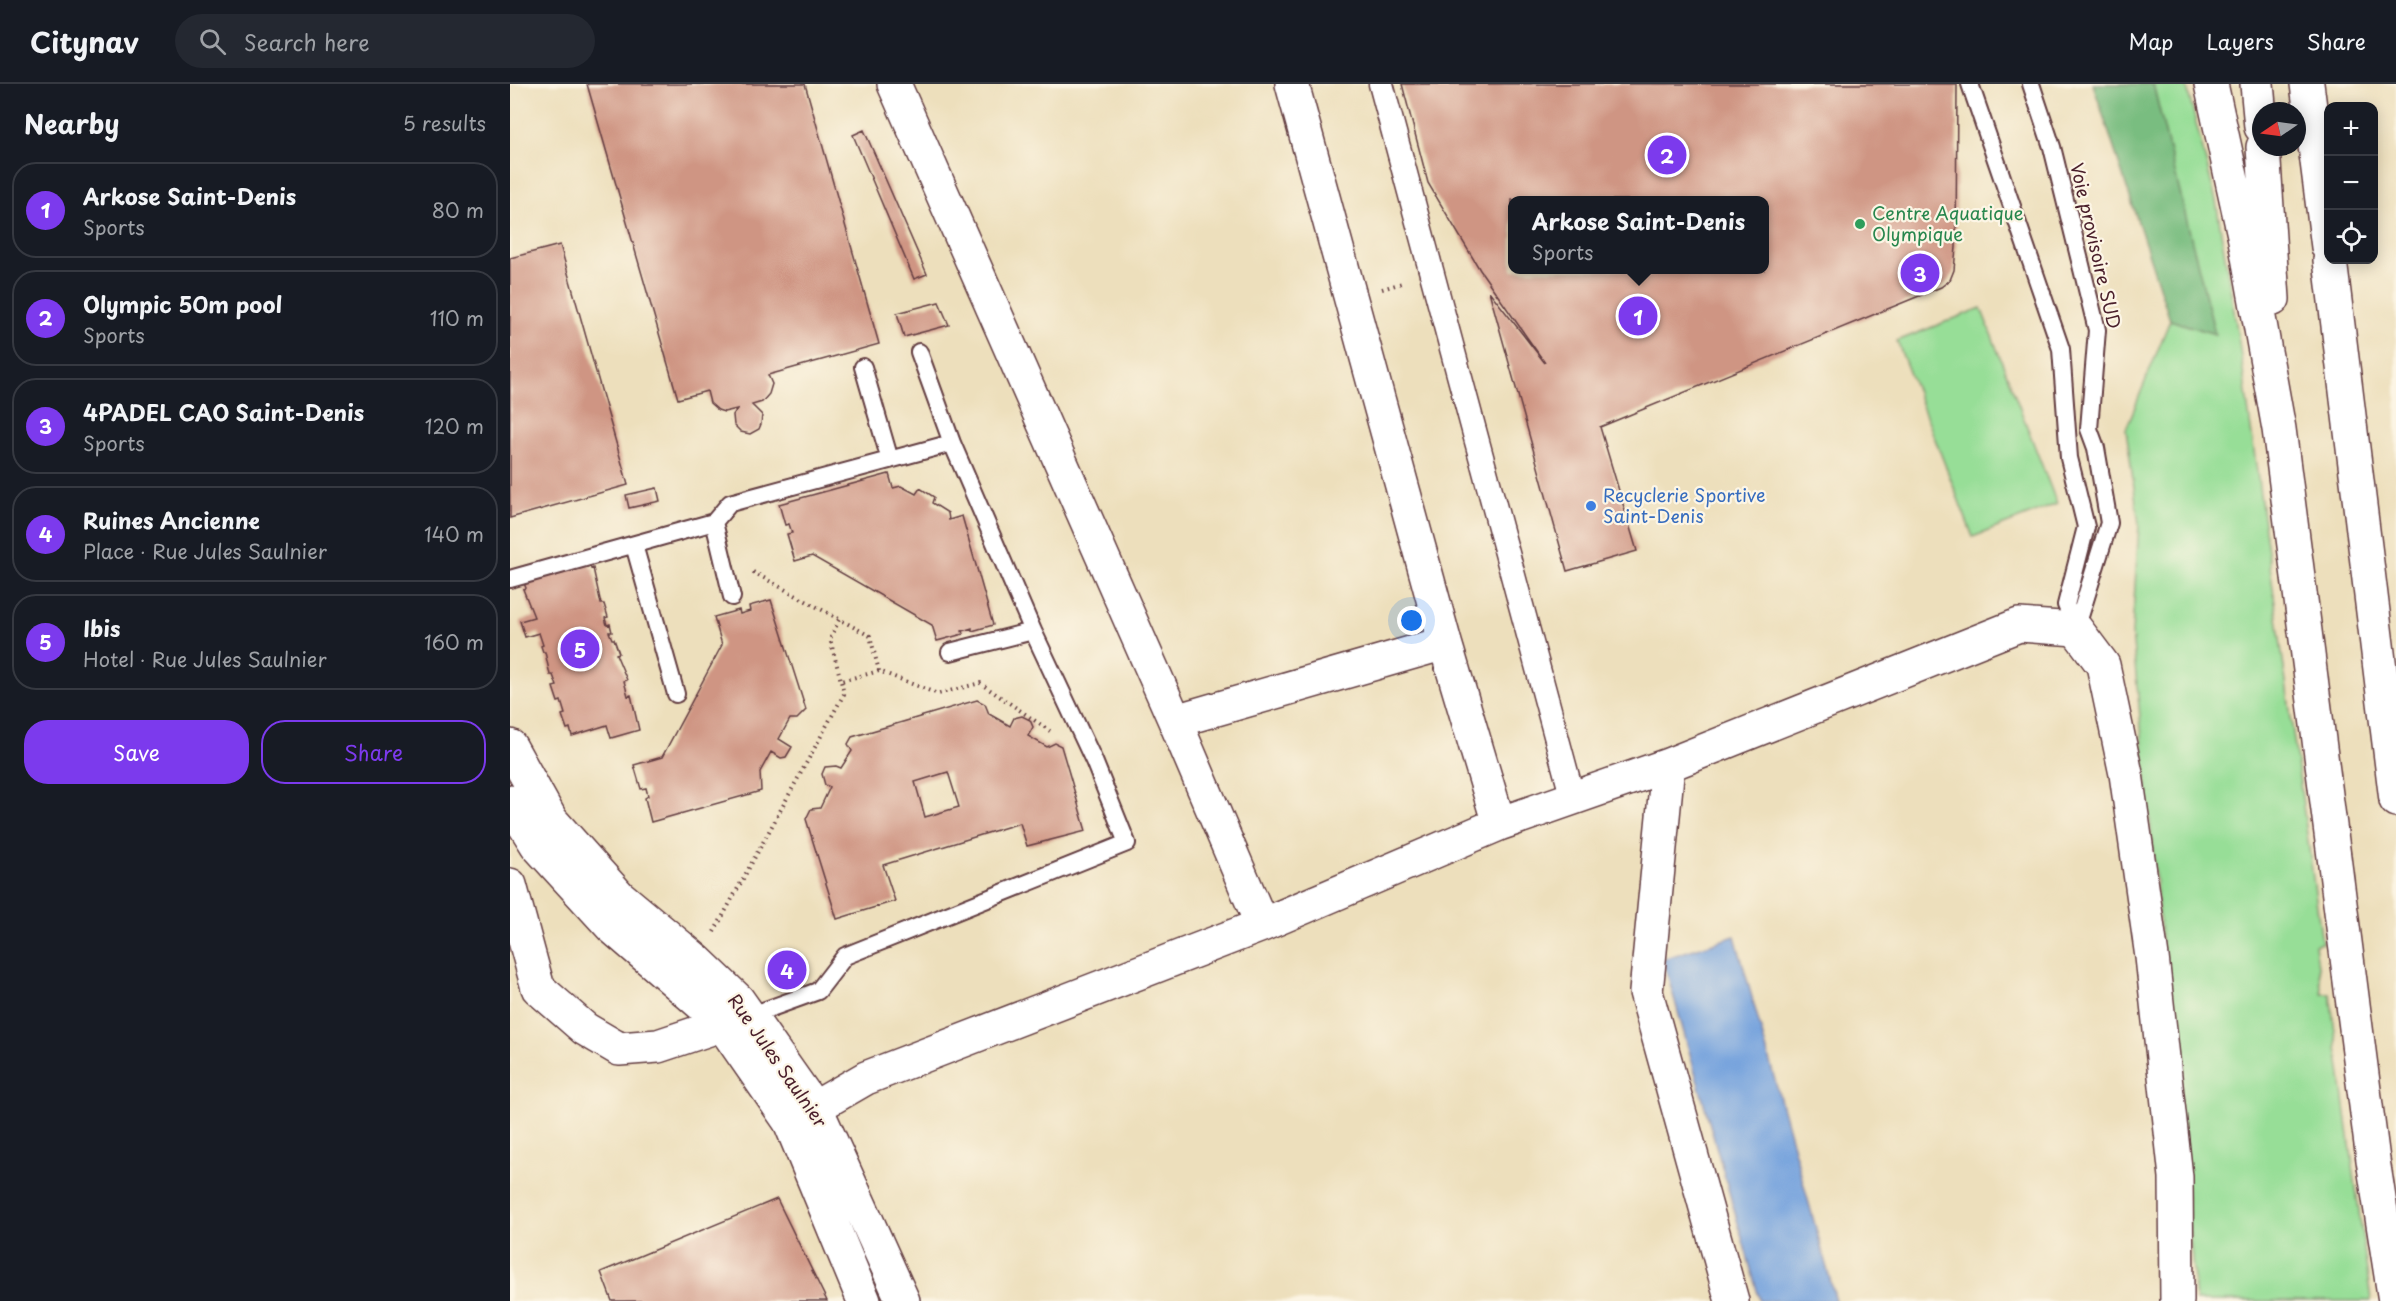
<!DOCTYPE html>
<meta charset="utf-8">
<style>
body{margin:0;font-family:"Playpen Sans",sans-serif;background:#242831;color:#f1f3f6}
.controls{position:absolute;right:18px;top:18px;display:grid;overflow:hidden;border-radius:12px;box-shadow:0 3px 15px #0003}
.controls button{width:54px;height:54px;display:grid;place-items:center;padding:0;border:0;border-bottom:2px solid #363941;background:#171b24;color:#f1f3f6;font:30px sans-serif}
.compass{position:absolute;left:1742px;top:18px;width:54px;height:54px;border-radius:50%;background:#171b24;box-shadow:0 3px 15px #0003;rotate:257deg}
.you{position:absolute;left:902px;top:537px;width:21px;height:21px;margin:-15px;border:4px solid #fff;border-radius:50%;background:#1a73e8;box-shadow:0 0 0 9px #1a73e833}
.badge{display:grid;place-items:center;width:39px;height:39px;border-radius:50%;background:#7c3aed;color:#fff;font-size:20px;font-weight:700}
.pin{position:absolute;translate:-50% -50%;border:3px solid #fff;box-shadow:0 2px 6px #0006}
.popup{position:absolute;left:998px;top:112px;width:261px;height:78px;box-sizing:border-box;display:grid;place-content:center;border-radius:12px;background:#171b24;filter:drop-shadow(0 2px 4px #0005);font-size:20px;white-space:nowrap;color:#9ea1a6}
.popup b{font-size:22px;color:#f1f3f6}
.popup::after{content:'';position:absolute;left:50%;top:100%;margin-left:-12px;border:12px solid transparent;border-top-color:#171b24}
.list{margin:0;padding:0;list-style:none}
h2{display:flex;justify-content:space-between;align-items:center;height:78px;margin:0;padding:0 24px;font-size:26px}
h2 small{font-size:20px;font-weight:400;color:#9ea1a6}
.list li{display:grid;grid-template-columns:39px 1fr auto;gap:18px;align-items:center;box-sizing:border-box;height:96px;margin:0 12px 12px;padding:0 12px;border:2px solid #363941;border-radius:24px}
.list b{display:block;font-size:22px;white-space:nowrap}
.list p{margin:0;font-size:20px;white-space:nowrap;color:#9ea1a6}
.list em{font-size:20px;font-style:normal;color:#9ea1a6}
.actions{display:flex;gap:12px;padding:18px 24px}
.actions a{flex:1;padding:14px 0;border:2px solid #7c3aed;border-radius:24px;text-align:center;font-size:21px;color:#7c3aed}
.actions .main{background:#7c3aed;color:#fff}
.icon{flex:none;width:33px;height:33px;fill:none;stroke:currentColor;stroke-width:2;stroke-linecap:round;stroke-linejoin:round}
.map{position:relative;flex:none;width:1886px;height:1217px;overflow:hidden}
header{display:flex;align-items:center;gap:36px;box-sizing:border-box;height:84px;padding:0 30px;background:#171b24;border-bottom:2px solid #363941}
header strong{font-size:28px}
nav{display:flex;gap:33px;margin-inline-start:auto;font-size:21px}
.search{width:420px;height:54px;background:#242831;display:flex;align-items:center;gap:15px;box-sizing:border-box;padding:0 21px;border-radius:33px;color:#9ea1a6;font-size:22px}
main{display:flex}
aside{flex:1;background:#171b24}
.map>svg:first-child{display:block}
.green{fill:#97de97;stroke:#707e61;stroke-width:1.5}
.forest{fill:#79bd80;stroke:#626e56;stroke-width:1.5}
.water{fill:#74a2dd;stroke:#5f6084;stroke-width:1.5}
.building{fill:#cf9583;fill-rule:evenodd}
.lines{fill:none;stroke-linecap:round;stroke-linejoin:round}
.service-casing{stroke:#623c41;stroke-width:20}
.pedestrian-casing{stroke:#623c41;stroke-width:27}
.minor-casing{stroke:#623c41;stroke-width:36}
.primary-casing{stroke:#623c41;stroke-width:36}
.motorway-casing{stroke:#623c41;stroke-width:36}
.path{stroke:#623c41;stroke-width:4;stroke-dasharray:1.5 4.5;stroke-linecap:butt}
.service{stroke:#fff;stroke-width:16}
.pedestrian{stroke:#fff;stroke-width:24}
.minor{stroke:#fff;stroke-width:33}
.primary{stroke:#fff;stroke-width:33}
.motorway{stroke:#fff;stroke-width:33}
.leisure-dot{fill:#2e9e5b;stroke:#fcf5e5;stroke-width:2}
.shop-dot{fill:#3f7fe0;stroke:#fcf5e5;stroke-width:2}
.labels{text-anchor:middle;stroke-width:4.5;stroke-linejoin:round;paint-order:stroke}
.leisure-label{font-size:18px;fill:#27864d;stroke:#fcf5e5;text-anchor:start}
.street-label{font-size:18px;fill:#4a1f2b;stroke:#fcf5e5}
.shop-label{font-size:18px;fill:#366cbe;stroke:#fcf5e5;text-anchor:start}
</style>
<header>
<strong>Citynav</strong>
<div class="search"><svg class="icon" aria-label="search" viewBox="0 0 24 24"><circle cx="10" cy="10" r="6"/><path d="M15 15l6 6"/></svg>Search here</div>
<nav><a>Map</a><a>Layers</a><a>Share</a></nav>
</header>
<main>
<aside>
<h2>Nearby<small>5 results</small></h2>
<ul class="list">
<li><span class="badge">1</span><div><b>Arkose Saint-Denis</b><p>Sports</p></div><em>80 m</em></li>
<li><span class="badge">2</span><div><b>Olympic 50m pool</b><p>Sports</p></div><em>110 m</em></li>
<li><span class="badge">3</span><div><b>4PADEL CAO Saint-Denis</b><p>Sports</p></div><em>120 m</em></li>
<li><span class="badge">4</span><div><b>Ruines Ancienne</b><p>Place · Rue Jules Saulnier</p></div><em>140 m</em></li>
<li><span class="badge">5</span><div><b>Ibis</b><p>Hotel · Rue Jules Saulnier</p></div><em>160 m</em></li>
</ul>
<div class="actions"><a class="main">Save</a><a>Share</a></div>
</aside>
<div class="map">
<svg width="1886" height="1217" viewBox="0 0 1886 1217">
<rect width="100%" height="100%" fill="#fcf5e5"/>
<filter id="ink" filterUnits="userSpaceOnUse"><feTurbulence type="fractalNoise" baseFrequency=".0167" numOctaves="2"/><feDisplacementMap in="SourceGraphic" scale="12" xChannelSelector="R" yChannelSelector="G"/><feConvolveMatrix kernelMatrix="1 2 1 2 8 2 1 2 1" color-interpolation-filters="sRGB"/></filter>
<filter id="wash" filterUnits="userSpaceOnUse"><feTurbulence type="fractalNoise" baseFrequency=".008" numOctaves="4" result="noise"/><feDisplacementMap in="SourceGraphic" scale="24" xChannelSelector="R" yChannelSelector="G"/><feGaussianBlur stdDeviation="1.35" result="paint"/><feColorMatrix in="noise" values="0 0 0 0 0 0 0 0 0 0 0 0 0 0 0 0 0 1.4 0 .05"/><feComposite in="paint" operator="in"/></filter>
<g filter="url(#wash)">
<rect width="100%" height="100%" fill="#eddfbc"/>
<path class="green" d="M1643,0H1676L1706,117L1729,258L1812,859L1805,861L1812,910H1820L1861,1217H1686L1622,549L1629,440L1616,345L1660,236L1704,250Z
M1471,224L1547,420L1463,453L1387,257Z"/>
<path class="forest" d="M1583,0H1643L1705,250L1660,236Z"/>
<path class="water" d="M1225,852L1326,1217H1250L1153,875Z"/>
<g id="blocks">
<path class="building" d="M77,0H295L369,260L258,291L262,300L259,310L252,318L242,321L252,331L251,340L249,345L240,350L231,348L224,341L223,331L227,325L214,328L208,326L200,319L197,307L168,315Z
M892,0H1447L1446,163L1444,186L1440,196L1431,203L1090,343L1127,467L1057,487L979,207L1035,279L970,186L918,99ZM1002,116H1254V186H1002Z
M354,46L417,190L404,195L343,51Z
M50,161L118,401L0,434V174Z
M429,218L439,241L394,253L387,229Z
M379,390L383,404L391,402L406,410L410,404L424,413L422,419L438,429L439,436L452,432L483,541L462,547V544L452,547L453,550L427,557L422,541L302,472L285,477L277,450L282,449L279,440L275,441L269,420Z
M147,404L150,417L119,424L116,411Z
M79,479L81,485L83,484L91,520H94L98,533L95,534L97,541L100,540L102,548H99L102,555H104L109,569L106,570L117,596L114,597L118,612L121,611L129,646L101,654L97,641L62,652L60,644L57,645L52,631L55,630L51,617L48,618L43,603L47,602L43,591H40L35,568H33L31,562L33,561L29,549L15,553L10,537L24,533L13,505L16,504L14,499Z
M261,516L296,626L287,635H280L269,655L282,663L276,673L271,674L261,668L250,688L251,707L141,738L135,714L138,712L136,704L131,705L124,681L152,673L212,561L204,533L229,526L230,530L240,527L239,522Z
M467,616L475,620L479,630L500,642L504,634L512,632L520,636L523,643L518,652L537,663L545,659L551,662L576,747L517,762L510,739L373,781L385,817L327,835L296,735L301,725L310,724L320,703L315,701L312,690L315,683L326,682L331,684L342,667L338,660L342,653ZM438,688L449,723L415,733L405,698Z
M267,1115L317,1217H102L91,1188Z"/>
</g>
</g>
<g filter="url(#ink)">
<use href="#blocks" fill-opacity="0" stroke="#623c41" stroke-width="1.5"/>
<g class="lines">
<defs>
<path id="service" d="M1460,0L1551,265L1559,374L1576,443L1556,521L1566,545
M1521,0L1542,63L1587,246L1579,345L1586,364L1599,439L1566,545
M409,268L442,359
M353,283L380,376
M204,438L222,513
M124,461L166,610
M0,495L204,438L220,419L442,359L523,547L584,677L617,759L335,872L308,907L239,932
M440,568L523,547"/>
<path id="pedestrian" d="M871,0L1063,715"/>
<path id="minor" d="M384,0L665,637L752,841
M782,0L935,559L989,740
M665,637L935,559
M1158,681L1136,908L1222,1217
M0,801L28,904L75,945L109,965L148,962L238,932
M280,1038L356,994L752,841L989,740L1158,681L1509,541L1566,545L1593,581L1616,690L1642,873L1666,1093L1667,1217"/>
<path id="primary" d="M0,662L41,736L109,812L186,876L228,916L309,1031L393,1217
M0,718L27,761L102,843L197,925L212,940L280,1038L354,1217"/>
<path id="motorway" d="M1701,0L1735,156L1769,345L1863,1076L1885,1217
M1747,0L1751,43
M1797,0L1818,163
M1753,63L1763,215
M1820,176L1886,716"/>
</defs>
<use href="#service" class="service-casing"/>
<use href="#pedestrian" class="pedestrian-casing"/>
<use href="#minor" class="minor-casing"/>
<use href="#primary" class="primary-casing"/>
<use href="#motorway" class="motorway-casing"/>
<path class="path" d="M872,205L892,199L891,197
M243,488L360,552L369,587L428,610L470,599L540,647
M329,536L320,555L331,597L369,587
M204,848L334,610L331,597"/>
<use href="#service" class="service"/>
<use href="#pedestrian" class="pedestrian"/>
<use href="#minor" class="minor"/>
<use href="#primary" class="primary"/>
<use href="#motorway" class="motorway"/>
</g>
</g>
<circle class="leisure-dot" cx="1350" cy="140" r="6"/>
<circle class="shop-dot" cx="1081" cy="422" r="6"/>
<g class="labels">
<g class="leisure-label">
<text x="1362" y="136">Centre Aquatique<tspan x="1362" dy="21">Olympique</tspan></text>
</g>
<g class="street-label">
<text transform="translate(1585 162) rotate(77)" y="6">Voie provisoire SUD</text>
<text transform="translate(267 977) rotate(55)" y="6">Rue Jules Saulnier</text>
</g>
<g class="shop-label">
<text x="1093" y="418">Recyclerie Sportive<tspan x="1093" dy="21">Saint-Denis</tspan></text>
</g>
</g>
</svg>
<div class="controls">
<button>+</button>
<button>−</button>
<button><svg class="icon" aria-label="locate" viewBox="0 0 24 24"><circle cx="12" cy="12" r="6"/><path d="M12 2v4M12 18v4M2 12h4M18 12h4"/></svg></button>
</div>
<svg class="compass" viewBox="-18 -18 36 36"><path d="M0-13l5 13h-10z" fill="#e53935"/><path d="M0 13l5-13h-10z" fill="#9ea1a6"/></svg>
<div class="you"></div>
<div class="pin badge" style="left:1128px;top:232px">1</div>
<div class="popup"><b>Arkose Saint-Denis</b>Sports</div>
<div class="pin badge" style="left:1157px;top:71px">2</div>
<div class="pin badge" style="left:1410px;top:189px">3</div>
<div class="pin badge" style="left:277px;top:886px">4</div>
<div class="pin badge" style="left:70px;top:565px">5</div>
</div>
</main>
